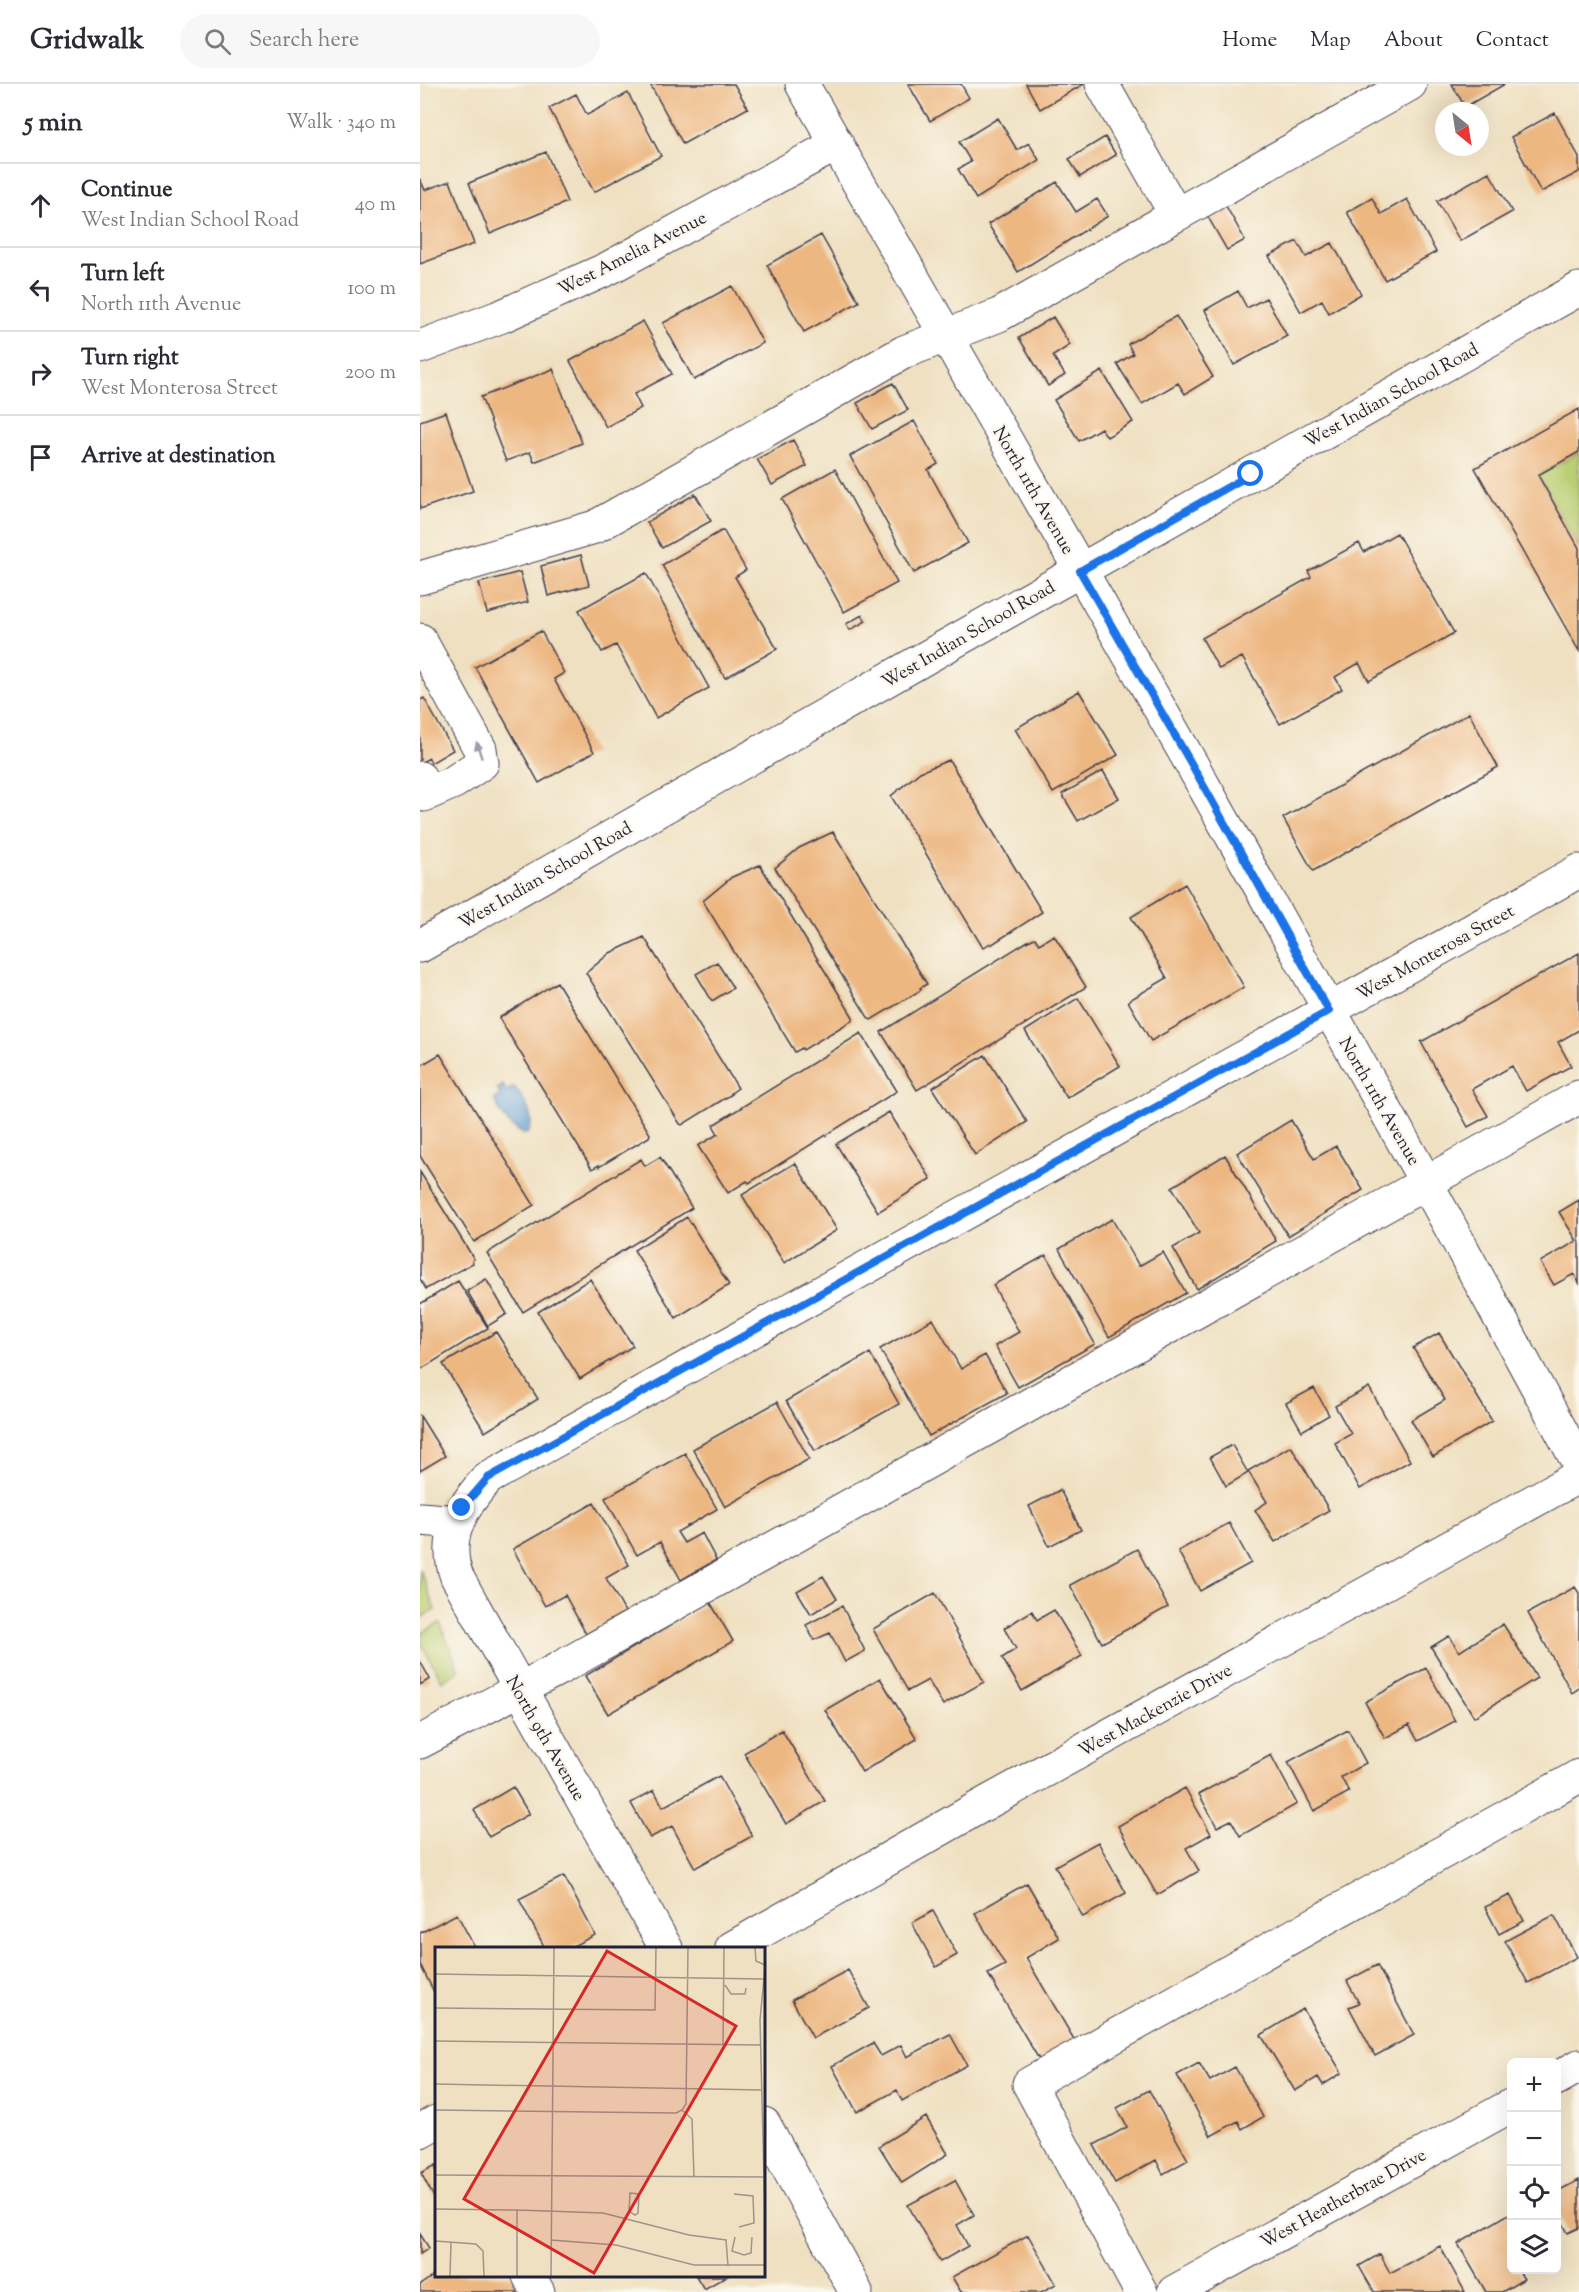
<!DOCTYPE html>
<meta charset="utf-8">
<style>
body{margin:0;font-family:"Sorts Mill Goudy",serif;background:#f7f7f7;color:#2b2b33}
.controls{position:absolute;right:18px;bottom:18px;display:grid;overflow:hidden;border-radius:9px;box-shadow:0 6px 24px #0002}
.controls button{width:54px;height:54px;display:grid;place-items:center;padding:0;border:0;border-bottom:2px solid #e1e1e2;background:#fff;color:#2b2b33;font:30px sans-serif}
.compass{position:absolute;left:1015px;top:18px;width:54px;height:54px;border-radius:50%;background:#fff;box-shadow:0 6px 24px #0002;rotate:150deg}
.stop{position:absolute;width:18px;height:18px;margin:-14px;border:4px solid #1a73e8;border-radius:50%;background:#fff}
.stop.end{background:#1a73e8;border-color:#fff;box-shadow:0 2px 6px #0008}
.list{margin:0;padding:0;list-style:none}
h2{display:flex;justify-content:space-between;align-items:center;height:78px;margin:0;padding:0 24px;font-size:26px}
h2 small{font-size:20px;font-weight:400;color:#7c7c81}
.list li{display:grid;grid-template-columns:39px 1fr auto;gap:18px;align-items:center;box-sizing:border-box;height:84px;padding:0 24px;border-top:2px solid #e1e1e2}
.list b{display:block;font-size:22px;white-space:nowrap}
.list p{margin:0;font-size:20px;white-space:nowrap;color:#7c7c81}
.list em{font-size:20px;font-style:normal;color:#7c7c81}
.icon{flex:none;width:33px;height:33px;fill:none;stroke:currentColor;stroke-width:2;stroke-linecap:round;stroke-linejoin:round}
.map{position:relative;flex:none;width:1159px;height:2208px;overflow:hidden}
header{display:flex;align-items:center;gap:36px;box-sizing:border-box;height:84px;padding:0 30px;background:#fff;border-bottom:2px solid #e1e1e2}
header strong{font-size:28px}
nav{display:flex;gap:33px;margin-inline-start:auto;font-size:21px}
.search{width:420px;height:54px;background:#f7f7f7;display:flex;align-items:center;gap:15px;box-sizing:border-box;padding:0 21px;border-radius:33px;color:#7c7c81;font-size:22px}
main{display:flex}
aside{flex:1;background:#fff}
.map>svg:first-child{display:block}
.green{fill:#bace72;stroke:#6e7856;stroke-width:1.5}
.water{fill:#67a0d6;stroke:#446188;stroke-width:1.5}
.building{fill:#edb782}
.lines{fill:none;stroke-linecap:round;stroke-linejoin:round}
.minor-casing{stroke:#413e4f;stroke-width:35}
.major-casing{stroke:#413e4f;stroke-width:35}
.minor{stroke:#fff;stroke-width:33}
.major{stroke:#fff;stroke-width:33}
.oneway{fill:#9c9ca7}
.route{stroke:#1a73e8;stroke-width:8}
.labels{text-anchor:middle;stroke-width:5;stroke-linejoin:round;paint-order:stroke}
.street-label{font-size:18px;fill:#22223b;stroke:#fbf7ec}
.inset-road{fill:none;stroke:#9d948b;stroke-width:1.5}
.view{fill:#d62828;fill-opacity:0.15;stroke:#d62828;stroke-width:3}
.inset-edge{fill:none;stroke:#22223b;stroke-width:3}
</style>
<header>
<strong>Gridwalk</strong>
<div class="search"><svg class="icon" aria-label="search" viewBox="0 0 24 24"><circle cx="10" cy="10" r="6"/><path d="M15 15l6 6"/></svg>Search here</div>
<nav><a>Home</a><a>Map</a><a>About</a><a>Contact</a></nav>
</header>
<main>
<aside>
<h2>5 min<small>Walk · 340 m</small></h2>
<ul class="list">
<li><svg class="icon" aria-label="ahead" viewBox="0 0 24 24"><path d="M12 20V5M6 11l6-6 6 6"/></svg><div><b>Continue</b><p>West Indian School Road</p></div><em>40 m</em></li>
<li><svg class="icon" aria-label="left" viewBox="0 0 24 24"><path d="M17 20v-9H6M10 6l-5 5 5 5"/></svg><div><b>Turn left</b><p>North 11th Avenue</p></div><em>100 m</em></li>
<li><svg class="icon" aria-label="right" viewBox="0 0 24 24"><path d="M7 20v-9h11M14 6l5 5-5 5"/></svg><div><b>Turn right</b><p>West Monterosa Street</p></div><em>200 m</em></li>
<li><svg class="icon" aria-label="arrive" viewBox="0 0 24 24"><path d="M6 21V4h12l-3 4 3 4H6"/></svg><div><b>Arrive at destination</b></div></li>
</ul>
</aside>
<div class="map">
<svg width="1159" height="2208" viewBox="0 0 1159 2208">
<rect width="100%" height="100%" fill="#fbf7ec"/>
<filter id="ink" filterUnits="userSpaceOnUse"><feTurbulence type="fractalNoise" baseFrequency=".0167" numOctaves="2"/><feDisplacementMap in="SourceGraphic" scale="12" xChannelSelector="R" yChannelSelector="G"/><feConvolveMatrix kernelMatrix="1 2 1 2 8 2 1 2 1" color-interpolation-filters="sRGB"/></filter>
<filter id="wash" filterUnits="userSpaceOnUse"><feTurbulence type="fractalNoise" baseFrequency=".008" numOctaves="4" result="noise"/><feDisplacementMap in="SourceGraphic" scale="24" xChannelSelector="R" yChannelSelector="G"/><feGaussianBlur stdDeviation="1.35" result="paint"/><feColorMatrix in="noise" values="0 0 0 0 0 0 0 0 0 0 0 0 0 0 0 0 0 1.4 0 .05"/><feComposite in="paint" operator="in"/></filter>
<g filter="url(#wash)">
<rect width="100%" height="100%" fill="#efe0c1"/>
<path class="green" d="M1159,368V464L1118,391Z
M0,1485L15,1526L0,1534Z
M20,1539L39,1587L22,1597L0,1557V1550Z"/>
<path class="water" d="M83,1001L86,1007L94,1003C103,1014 117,1034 108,1049L104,1050C88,1042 81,1031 74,1015L80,1011L77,1005Z"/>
<g id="blocks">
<path class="building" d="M230,0H314L328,24L263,60Z
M488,0H541L549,14L510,37Z
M606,0H664L620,25Z
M1032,0H1085L1045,23Z
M208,9L241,72L174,108L129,24L156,10L167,31Z
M1135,29L1159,73V88L1121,108L1091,53Z
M578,34L597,66L609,59L619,76L556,115L538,85L551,78L539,58Z
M685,53L696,71L660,93L649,75Z
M126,68L147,118L70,150L49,99Z
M1069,88L1092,128L1040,157L1017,117Z
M0,95L5,106L30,97L54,160L0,180Z
M637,98L656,128L677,115L688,132L598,188L568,140Z
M952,114L961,130L987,115L1016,168L965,196L927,128Z
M802,115L825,156L807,166L784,126Z
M401,151L439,218L384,248L347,181Z
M877,157L886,173L912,159L941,210L909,229L902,216L881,228L849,172Z
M312,202L343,259L274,296L243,239Z
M818,207L827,224L846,214L867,252L814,281L785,226Z
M756,232L793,293L765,310L758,299L722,320L697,280L713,270L708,260Z
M633,233L650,261L633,272L645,291L628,302L599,254Z
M223,237L252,290L214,310L221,324L186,343L150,277Z
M133,285L162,359L114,378L110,368L86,377L61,313Z
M682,287L713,338L687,353L681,344L659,357L634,316Z
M473,299L488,326L452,345L437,319Z
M1159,325V368L1118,391L1159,464V567L1055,384Z
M26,328L53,407L0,425V337Z
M494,337L518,380L508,386L548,459L494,489L430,372Z
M373,356L387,382L352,401L337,375Z
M415,385L477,499L424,528L362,415Z
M275,410L291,437L242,464L227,438Z
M303,446L326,486L315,493L357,565L305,594L242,481Z
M977,449L1034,549L949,597L939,579L915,593L922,605L860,640L822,573L799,585L782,554L891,493L888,487L939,459L944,468Z
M161,471L169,501L128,512L121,482Z
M100,488L108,518L67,529L59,499Z
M226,489L289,604L236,634L196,561L182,568L159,526Z
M442,531L446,537L430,546L426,540Z
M121,547L144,589L134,595L174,668L119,699L55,583Z
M659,607L698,671L633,709L595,645Z
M4,614L33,666L11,679L9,674L0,679V616Z
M1049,629L1078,683L893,787L863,734Z
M529,676L622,828L571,861L570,859L563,864L471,712L500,688Z
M683,687L699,714L658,737L642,710Z
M413,748L507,900L500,904L501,906L451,936L449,935L355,784L379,764Z
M340,781L433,933V936L383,966L382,964L375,968L283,817L312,793Z
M765,800L824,903L731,957L708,917L747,894L711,833Z
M634,851L666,903L497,1006L461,948L608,857L615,854L619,860Z
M224,853L318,1004L311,1009L312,1010L262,1041L260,1040L166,889L190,869Z
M1159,869V946L1138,958L1151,982L1106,1007L1092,982L1052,1005L1068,1032L1048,1043L1001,958Z
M297,878L313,904L292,917L276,890Z
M137,898L230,1050L229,1053L179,1083V1081L172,1085L79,934Z
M658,914L700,982L647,1014L605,947Z
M441,949L477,1007L329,1099L327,1097L308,1109L278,1062L298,1050L293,1041Z
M20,970L114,1121L54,1158L0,1072V982Z
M565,971L607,1038L555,1071L512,1004Z
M469,1028L511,1095L458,1128L416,1060Z
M871,1036L894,1075L916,1062L943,1106L868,1152L817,1069Z
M805,1071L856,1157L777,1205L753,1164L779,1149L752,1103Z
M240,1073L272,1124L103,1228L67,1169L221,1075L225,1082Z
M375,1079L417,1146L364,1179L322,1111Z
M0,1088L54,1175L52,1177L53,1179L6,1205L0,1195Z
M1159,1116V1199L1154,1190L1134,1201L1120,1178L1157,1157L1139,1128Z
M267,1133L309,1201L256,1234L214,1166Z
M692,1135L719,1182L743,1168L766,1209L689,1253L639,1165Z
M626,1171L675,1260L598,1303L575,1262L599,1248L573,1201Z
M66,1195L87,1230L68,1242L47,1207Z
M170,1195L213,1262L160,1295L118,1228Z
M38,1197L68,1244L0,1286V1220Z
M513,1235L541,1285L565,1271L587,1309L509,1352L460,1265Z
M76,1248L118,1315L65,1348L23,1280Z
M1019,1249L1072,1337L1013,1373L991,1336L1025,1316L993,1264Z
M450,1269L479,1320L395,1367L366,1317Z
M949,1303L990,1377L940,1405L915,1359L931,1350L915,1322Z
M894,1304L909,1331L882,1347L866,1319Z
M357,1318L389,1375L305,1423L273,1365Z
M0,1332L25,1372L0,1387Z
M812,1361L828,1389L806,1402L790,1373Z
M871,1362L909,1426L855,1458L835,1426L847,1418L828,1387Z
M265,1369L297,1425L257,1448L264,1459L282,1449L296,1476L261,1496L240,1458L217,1471L185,1414Z
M640,1406L661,1446L629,1462L609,1422Z
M174,1419L209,1481L186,1494L205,1528L166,1550L145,1511L125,1522L93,1465Z
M809,1439L831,1479L780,1507L758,1467Z
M717,1465L748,1523L682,1559L650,1501Z
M403,1492L417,1515L391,1530L377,1507Z
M1155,1503L1159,1509V1604L1152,1609L1108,1529Z
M515,1509L564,1598L523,1621L508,1596L488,1607L453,1545Z
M290,1518L313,1557L188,1630L165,1592Z
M422,1522L445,1567L425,1578L410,1549L394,1556L386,1541Z
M634,1526L662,1572L602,1607L582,1574L596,1565L584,1544L612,1527L617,1536Z
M1083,1540L1117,1594L1054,1633L1011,1563L1029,1552L1039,1568Z
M0,1577L10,1595L0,1601Z
M1006,1584L1035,1637L998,1657L989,1641L965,1654L945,1618Z
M460,1594L497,1655L442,1688L405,1626Z
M362,1646L405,1717L366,1740L324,1669Z
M928,1646L946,1679L921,1693L929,1708L894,1727L868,1678Z
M851,1671L877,1720L820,1752L811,1736L797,1743L779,1710Z
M299,1692L332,1752L275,1784L252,1742L230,1754L211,1719L234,1706L243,1723Z
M93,1703L109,1730L69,1753L54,1726Z
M765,1704L791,1750L766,1764L779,1787L737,1811L698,1742Z
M678,1758L706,1809L663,1833L635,1782Z
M144,1792L175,1851L149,1864H125L99,1815Z
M607,1799L639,1854L606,1874L655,1957L620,1977L568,1890L585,1881L555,1829Z
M1090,1811L1104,1837L1079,1850L1065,1823Z
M513,1827L537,1871L516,1883L492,1839Z
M37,1830L55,1864H16V1912L0,1880V1849Z
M1134,1831L1157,1873L1108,1899L1085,1857Z
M957,1881L994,1951L955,1972L929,1923L939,1919L927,1897Z
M428,1886L449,1924L393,1954L372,1916Z
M883,1925L922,1989L903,2001L898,1993L875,2007L841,1951Z
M530,1950L547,1981L482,2017L477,2006L437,2028L412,1982L453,1959L461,1972L481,1961L487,1973Z
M779,1979L790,1997L815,1983L843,2033L822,2045L818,2037L791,2052L757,1991Z
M729,2006L768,2076L743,2090L736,2076L695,2099L674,2061L707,2043L697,2024Z
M506,2033L528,2070L482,2099L459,2062Z
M16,2081V2117L1,2089Z
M535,2096L554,2131L537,2141L548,2162L520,2178L488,2121Z
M1159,2096V2144L1148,2149L1136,2127V2108Z
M1092,2128V2186H1098L1104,2195L1082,2208H1066L1038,2160Z
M0,2150L9,2164L0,2170Z
M608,2151L636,2200L621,2208H541L532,2193Z
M1020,2162L1045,2208H954L939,2182L960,2170L970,2189Z
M16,2190L93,2192L104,2208H0V2201Z
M276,2192H307L284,2205Z"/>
</g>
</g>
<g filter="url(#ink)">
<use href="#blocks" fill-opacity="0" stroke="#413e4f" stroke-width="1.5"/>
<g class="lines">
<defs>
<path id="minor" d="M382,0L772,681L1007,1100L1159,1380
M682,0L756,131L990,0
M0,263L82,232L187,185L417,60
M0,494L175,443L484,268L579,231L756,131
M0,556L60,665L62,679L34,698L4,711L0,694
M0,1435L38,1438
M0,1658L138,1585L1159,1013
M246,1864L37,1493C22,1454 42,1422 68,1394L1159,787
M312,1864L561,1722L1159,1392
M1136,1995L1159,1982
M344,2040L436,2208
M0,2047L16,2038
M109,2192L118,2208
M721,2208L609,2000L1159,1692
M754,2208L1092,2021"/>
<path id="major" d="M0,862L528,561L1159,205"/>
</defs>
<use href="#minor" class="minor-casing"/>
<use href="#major" class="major-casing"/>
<use href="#minor" class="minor"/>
<use href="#major" class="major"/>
</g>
<defs><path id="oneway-solid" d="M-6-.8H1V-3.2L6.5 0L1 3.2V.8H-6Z" transform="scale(1.5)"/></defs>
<use class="oneway" href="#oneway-solid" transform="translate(59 666) rotate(-108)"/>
</g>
<g class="lines" filter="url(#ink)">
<path class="route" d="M42,1424L68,1394L909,927L772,681L660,487L831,390"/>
</g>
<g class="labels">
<g class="street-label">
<text transform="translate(212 169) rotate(-27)" y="6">West Amelia Avenue</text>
<text transform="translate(971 311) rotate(-29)" y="6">West Indian School Road</text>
<text transform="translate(614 406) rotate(60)" y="6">North 11th Avenue</text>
<text transform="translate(548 550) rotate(-30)" y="6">West Indian School Road</text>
<text transform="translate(125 791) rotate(-30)" y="6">West Indian School Road</text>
<text transform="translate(1015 868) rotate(-29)" y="6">West Monterosa Street</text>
<text transform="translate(960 1017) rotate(60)" y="6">North 11th Avenue</text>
<text transform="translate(735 1626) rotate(-29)" y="6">West Mackenzie Drive</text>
<text transform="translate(126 1654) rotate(60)" y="6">North 9th Avenue</text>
<text transform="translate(923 2114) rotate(-29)" y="6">West Heatherbrae Drive</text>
</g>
</g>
<g transform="translate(15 1863)">
<rect width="330" height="330" fill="#efe0c1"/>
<path class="inset-road" d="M320,1L321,14L330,18M330,21L325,73L330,271M0,27L328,32M290,38L296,47H310L311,41M0,61L220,63L221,1M0,94L326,98M288,97L289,1M0,137L327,143M0,163L241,166L247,163M247,163L251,157L253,1M247,163L257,172L259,230M0,228L330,230M195,246L204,247L203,266L200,268L194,264ZM299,247L318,249L319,276L304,280M0,262L82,263V329M82,263L168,266L254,288L291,293L293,319M300,290L297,304L309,308L316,306L317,290M116,293L181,298L259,318H330M0,294L41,297L48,304L49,329M15,329L16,295M116,329L119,1"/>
<path class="view" d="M172,4L301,79L159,326L29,252Z"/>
<rect width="330" height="330" class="inset-edge"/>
</g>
</svg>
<div class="controls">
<button>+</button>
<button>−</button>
<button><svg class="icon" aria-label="locate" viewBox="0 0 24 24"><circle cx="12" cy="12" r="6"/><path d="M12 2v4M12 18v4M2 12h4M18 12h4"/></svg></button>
<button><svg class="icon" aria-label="layers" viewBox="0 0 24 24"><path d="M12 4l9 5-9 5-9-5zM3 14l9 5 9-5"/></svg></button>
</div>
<svg class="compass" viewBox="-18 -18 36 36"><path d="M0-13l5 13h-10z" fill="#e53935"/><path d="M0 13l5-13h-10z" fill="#7c7c81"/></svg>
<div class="stop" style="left:831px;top:390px"></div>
<div class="stop end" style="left:42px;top:1424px"></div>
</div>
</main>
